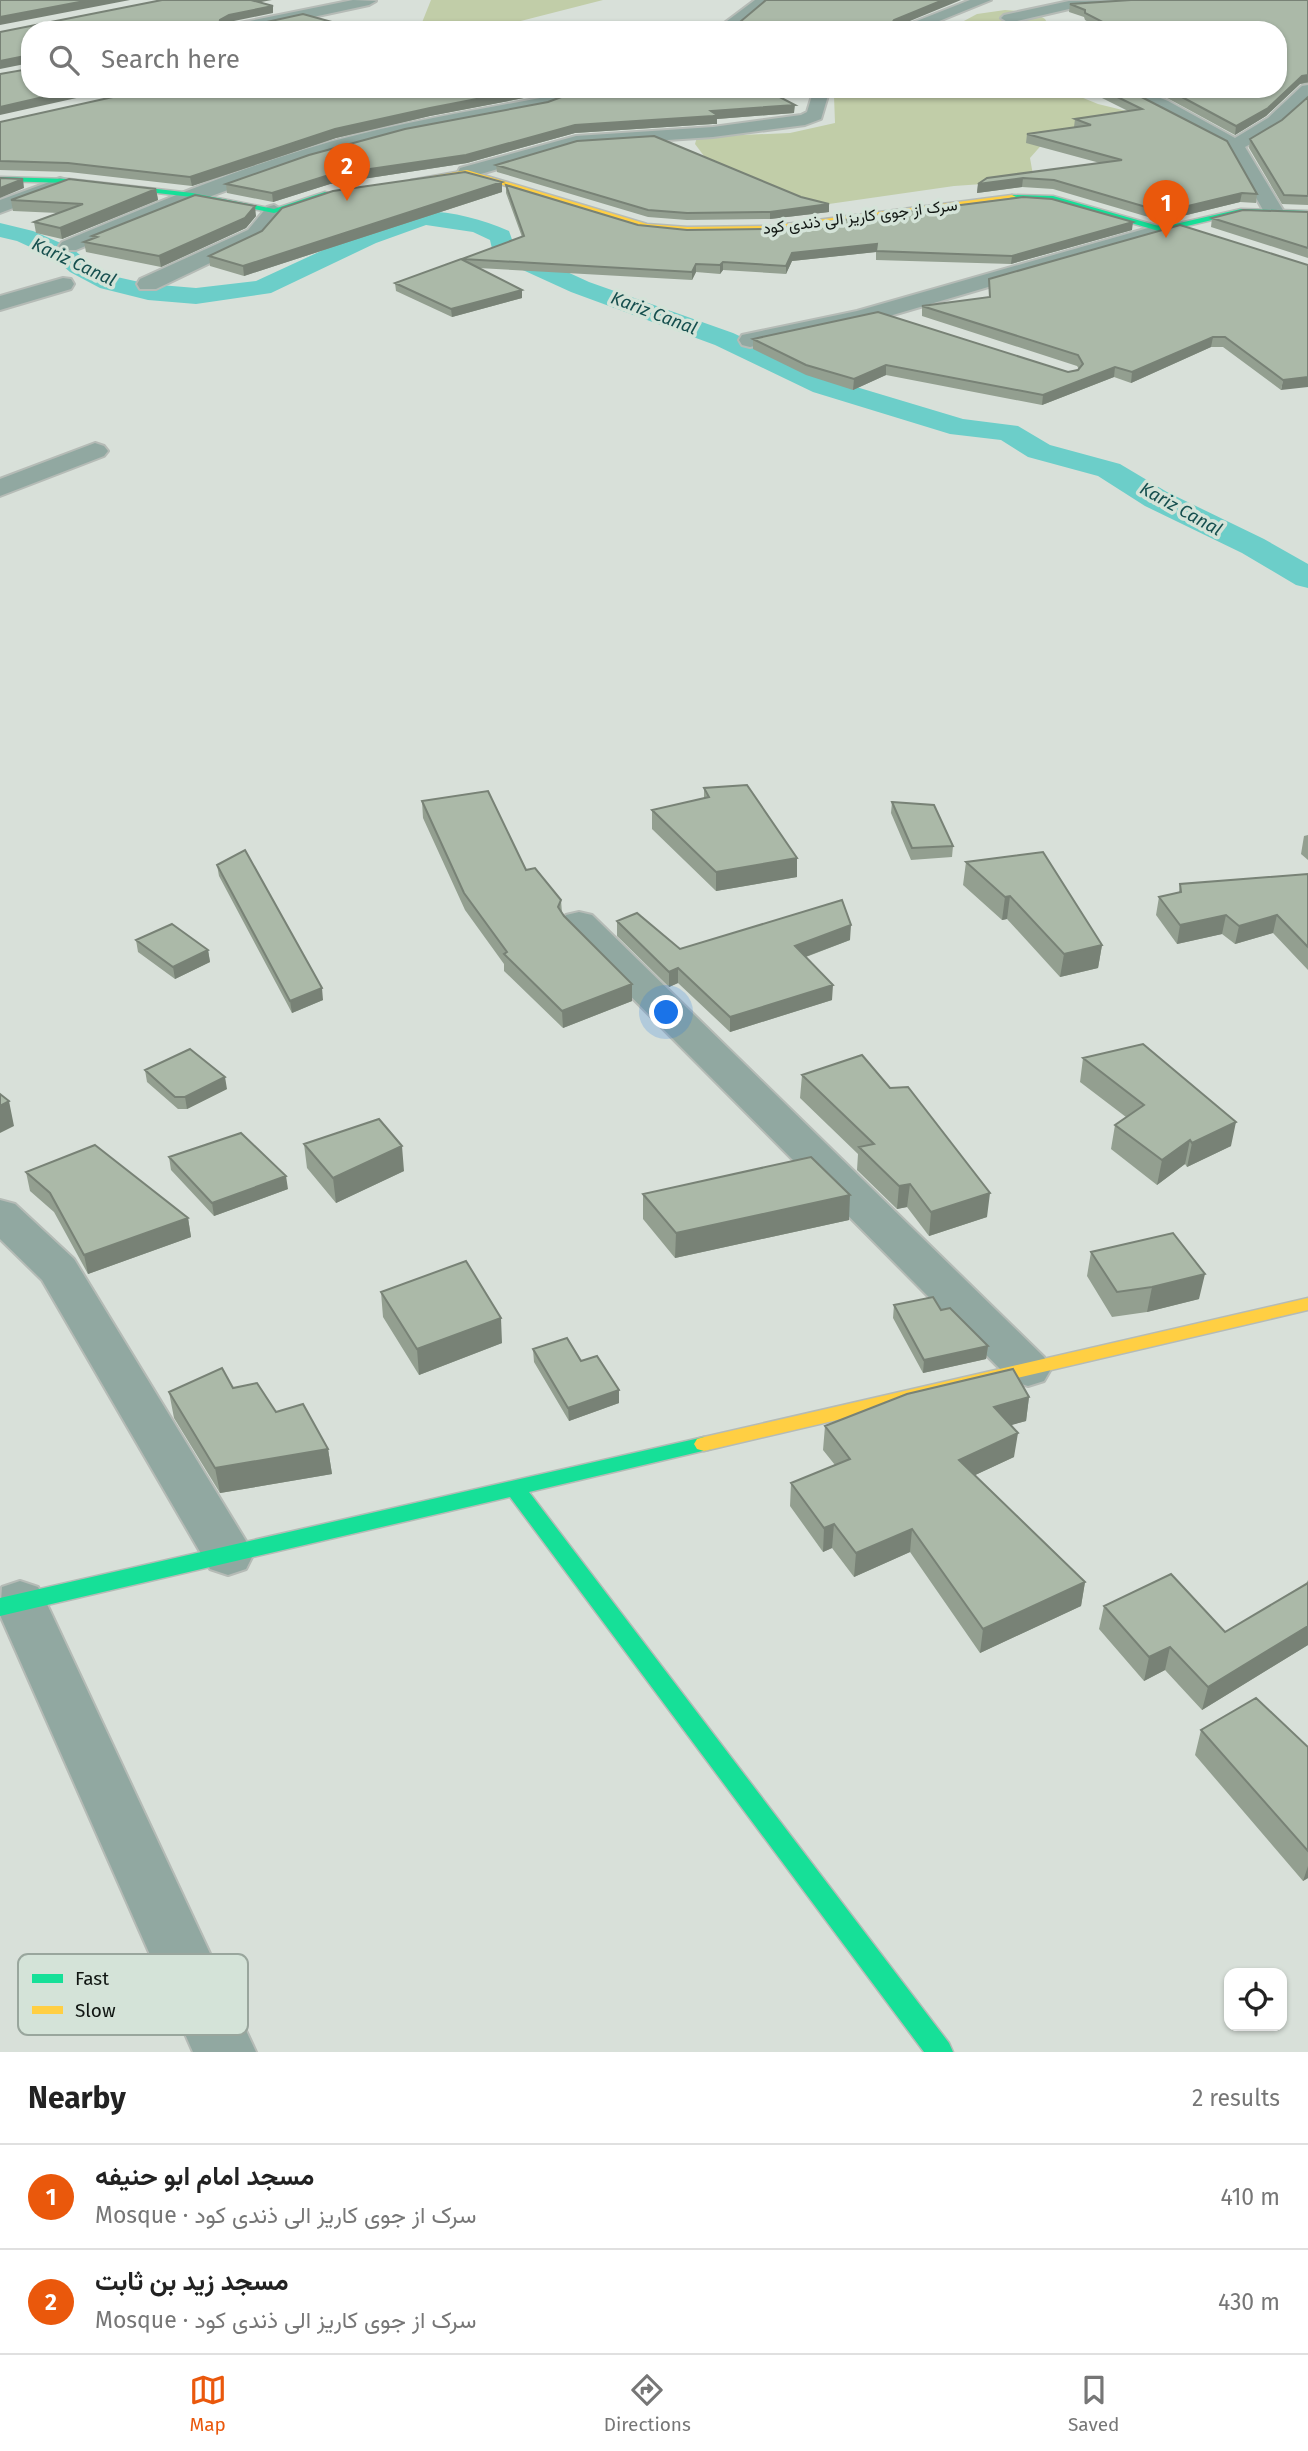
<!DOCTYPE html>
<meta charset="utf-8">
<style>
body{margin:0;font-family:"Fira Sans",Vazirmatn,sans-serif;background:#f6f6f6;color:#222}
.controls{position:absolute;right:21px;bottom:21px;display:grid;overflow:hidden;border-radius:14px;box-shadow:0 2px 5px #0004}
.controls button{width:63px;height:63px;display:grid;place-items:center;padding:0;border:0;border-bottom:2px solid #e0e0e0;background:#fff;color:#222;font:35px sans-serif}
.you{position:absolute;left:667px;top:1013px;width:24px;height:24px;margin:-18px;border:5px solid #fff;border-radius:50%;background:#1a73e8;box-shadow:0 0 0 10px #1a73e833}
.badge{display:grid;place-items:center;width:46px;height:46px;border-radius:50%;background:#ea580c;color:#fff;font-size:23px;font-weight:700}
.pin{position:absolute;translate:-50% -58px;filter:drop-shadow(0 2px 4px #0008)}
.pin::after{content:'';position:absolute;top:37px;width:24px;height:21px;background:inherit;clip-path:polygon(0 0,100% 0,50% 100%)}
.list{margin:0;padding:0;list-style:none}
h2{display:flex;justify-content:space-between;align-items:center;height:91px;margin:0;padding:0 28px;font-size:30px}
h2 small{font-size:23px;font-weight:400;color:#767676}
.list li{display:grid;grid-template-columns:46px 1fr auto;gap:21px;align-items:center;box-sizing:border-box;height:105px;padding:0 28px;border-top:2px solid #e0e0e0}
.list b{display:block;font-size:26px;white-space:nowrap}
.list p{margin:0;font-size:23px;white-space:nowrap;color:#767676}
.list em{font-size:23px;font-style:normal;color:#767676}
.icon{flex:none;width:38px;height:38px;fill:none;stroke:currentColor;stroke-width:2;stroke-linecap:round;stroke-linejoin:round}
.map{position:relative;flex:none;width:1308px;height:2052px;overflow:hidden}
.search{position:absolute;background:#fff;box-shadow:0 2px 5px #0004;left:21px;right:21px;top:21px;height:77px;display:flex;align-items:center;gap:18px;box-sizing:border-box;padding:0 24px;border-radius:28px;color:#767676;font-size:26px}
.sheet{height:301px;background:#fff}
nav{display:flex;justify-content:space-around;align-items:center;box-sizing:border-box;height:98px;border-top:2px solid #e0e0e0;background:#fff;font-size:19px;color:#767676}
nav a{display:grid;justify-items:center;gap:4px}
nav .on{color:#ea580c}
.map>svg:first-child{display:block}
.green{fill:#c1cda8}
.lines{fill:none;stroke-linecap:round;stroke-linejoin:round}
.canal{fill:#6ccec9;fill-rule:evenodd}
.street-casing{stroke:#b5bbb6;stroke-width:4}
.fast-casing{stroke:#b5bbb6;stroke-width:3}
.slow-casing{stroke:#b5bbb6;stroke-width:3}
.street{fill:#91a8a1;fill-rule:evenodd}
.fast{fill:#16e098;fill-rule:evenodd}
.slow{fill:#ffcf43;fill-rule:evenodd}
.wall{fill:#939f90}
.shaded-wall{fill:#788276}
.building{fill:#abb9a8;stroke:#788276;stroke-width:2}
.labels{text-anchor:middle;stroke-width:7;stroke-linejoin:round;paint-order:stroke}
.far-street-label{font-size:16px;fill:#101612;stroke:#d4e3d8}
.far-water-label{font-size:18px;font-style:italic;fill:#164f4e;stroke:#d4e3d8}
.key{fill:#d4e3d8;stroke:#99a69d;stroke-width:2}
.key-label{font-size:19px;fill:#101612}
</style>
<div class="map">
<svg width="1308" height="2052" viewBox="0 0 1308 2052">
<rect width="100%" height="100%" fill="#d8e0d9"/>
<path class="green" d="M431,0H603L486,30H419Z
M1005,10L1033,12L1045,19L1051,30H947L977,14Z
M843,89H1061L1098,104L1151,117L1045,141L1030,158L1033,175L1041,180L954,186L808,207L710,164L695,144L697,137L790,133L835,123L834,96Z"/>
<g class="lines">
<path class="canal" d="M424,211C454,212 482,219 509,231L515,248L589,282L733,333L833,380L963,419L1018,426L1050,445L1120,464L1167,492L1264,539L1308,564V588L1296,585L1242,553L1145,506L1098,476L1028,457L1001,440L950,434L813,392L715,345L571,292L494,257L490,240L473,232L426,225L376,243L271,293L196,304L148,300L100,288L70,272L54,258L17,241L0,237V223L33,231L72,248L88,262L117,277L148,284L196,288L256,281L360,233Z"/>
<defs>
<path id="street" d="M353,0L376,1L369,5L253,30H222L230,25Z
M755,0H771L733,30H715Z
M970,0H991L917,30H894Z
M1147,0L1140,4L1069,9L1009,23L1001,18L1004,15L1069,1Z
M1308,85V100C1290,120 1269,135 1245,147L1283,210L1273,216L1263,210L1228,148L1156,109L1114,89H1138L1168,101L1235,138L1268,118L1302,86Z
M569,89H591C573,109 483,119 454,124C322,150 200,199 76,250H62L59,246L62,242C142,209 223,174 306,149C388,124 473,111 556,95Z
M814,89H830L821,119L805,125L713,137L577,146L467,178L458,172L460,168L576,136L713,127L801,115L807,112Z
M60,178L67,180L69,184L67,188L0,213V200Z
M274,205L284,211L262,238L156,289H140L137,284L140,279L248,230L267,207Z
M1162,224L1169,226L1172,230L1169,234L869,322L750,347L742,345L739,340L742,335L857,311Z
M63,278L71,279L74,284L71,289L0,310V296Z
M95,443L104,446L108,451L104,456L0,496V479Z
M579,912L592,915L1044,1357L1051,1369L1044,1381L1028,1386L1012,1381L566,931L561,923L566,915Z
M0,1200L15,1204L74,1259L246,1541L253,1555L246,1569L228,1575L210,1569L42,1280L0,1239Z
M20,1581L38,1587L46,1602L256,2052H193L0,1615L2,1587Z"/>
<path id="fast" d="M0,177L69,179L192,193L274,209L325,192L332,194L274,213L192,197L69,183L0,181Z
M1012,195L1053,196L1162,227L1241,209L1308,211V215L1241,213L1162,232L1053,200L1009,199Z
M704,1437L711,1439L714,1444L711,1449L529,1492L949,2043L953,2052H924L510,1497L0,1616V1598Z"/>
<path id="slow" d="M467,170L647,224L687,227L770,226L1012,195L1016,197L770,230L687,231L643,228L467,174L415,182L411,180Z
M1308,1298V1310L704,1451L697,1449L694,1444L697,1439L704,1437Z"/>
</defs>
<use href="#street" class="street-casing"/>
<use href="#fast" class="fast-casing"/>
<use href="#slow" class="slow-casing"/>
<use href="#street" class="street"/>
<use href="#fast" class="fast"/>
<use href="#slow" class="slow"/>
</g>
<path class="wall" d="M1308,0V83L1300,84L1266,116L1235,135L1169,99L1146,89H1278V30H1102L1085,20L1084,17L1069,12L1070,4Z
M1100,89H1126L1257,194L1256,203L1240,202L1162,221L1053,189L1022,187L977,193L978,184L1100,163L1026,143L1027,134L1074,127L1075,119L1128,111L1102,98L1103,90Z
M555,92L430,116L336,138L192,186L69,172L0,170V122Z
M778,93L775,95L794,113L717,119V124H713L575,133L467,163L330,184L273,202L227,193L226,184L548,102Z
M1308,97V205L1282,204L1249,148L1250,139L1282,120Z
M496,165L829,212L770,219L687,220L648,217L497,172Z
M502,182V192L244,276L210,266L209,256Z
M506,185L638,225L687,230H1132L1011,264L876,260V252L792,261L786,274L723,270L720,274L696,272L692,280L478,268L522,298L452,317L396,291L395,283L463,260L462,259L522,237L506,193Z
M156,189L158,200L62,239L36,233L34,222L58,213L13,211L11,200Z
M1308,212V258L1211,227L1212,218Z
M256,216L246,228L161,267L86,252L84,242L92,239V236Z
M1308,265L1281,390L1223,347H1211L1131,383L1114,377L1042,405L886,375L853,390L806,375L753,349V339L1068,372L1079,369L1077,366L922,316V306L989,297V279Z
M704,788L797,877L716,891L652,829V810L704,798Z
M422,801L526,870L561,900L562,913L564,916L632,984V1001L563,1028L504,971V964L465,910L423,818Z
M892,802L953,846L952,857L911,860L891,813Z
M1308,835V860L1301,854L1304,836Z
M966,862L1102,945L1098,968L1060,977L1007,919L1002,920L963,885Z
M217,865L323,1000L292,1013L219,876Z
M1308,874V970L1273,933L1235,944L1222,934L1177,944L1156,915L1159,897L1179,892L1180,884Z
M617,921L680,949L850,940L806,957L832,1000L730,1032L678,983L669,987L617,936Z
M136,940L208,950L210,962L175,979L138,952Z
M1083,1058L1231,1146L1187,1167L1185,1164L1157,1185L1111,1149L1115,1125L1126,1117L1080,1082Z
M145,1070L227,1089L187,1109H178L147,1082Z
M802,1075L987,1217L929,1236L907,1207L897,1209L857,1170L858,1154L800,1098Z
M304,1144L404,1171L336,1203L307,1168Z
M169,1157L288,1189L214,1216L171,1170Z
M26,1172L188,1218L191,1237L88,1274L54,1212L30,1191Z
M643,1194L849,1220L675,1258L643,1219Z
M1091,1252L1199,1299L1147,1312L1112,1317L1087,1276Z
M381,1292L502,1343L419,1375L383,1317Z
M894,1305L988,1346L986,1359L923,1373L893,1318Z
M533,1349L581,1361L619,1390V1403L569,1421L534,1362Z
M233,1388L276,1412L328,1449L332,1474L220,1493L174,1418L169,1392Z
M1029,1397L1026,1421L1010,1425L1014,1457L975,1475L1085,1582L1081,1606L980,1653L910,1552L854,1577L832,1548L823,1552L790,1506L791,1483L835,1465L823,1450L825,1426Z
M1308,1580V1645L1202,1710L1165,1670L1144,1681L1099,1629L1104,1606L1225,1632L1306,1584Z
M1201,1730L1308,1747V1878L1303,1881L1195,1755Z"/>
<path class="shaded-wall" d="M90,0H130L0,25V17Z
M244,0H272L244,5Z
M943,0H961L893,28L892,30H879L894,20Z
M273,6V13L229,22L221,28L219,24L220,20L229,15Z
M30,55V63L0,69V61Z
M1308,75V82L1300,84L1266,116L1235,135L1236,126L1302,76Z
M78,89H117L0,115V107Z
M528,89H563L555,92L430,116L336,138L192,186L190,177L335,129L430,108Z
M770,89H778V93L768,99V91Z
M795,105L794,113L717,119V124H713L575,133L467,163L330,184L273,202L272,193L329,175L575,125L711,111Z
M1023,178L1022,187L977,193L978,184Z
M23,179L24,188L0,198V188Z
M502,182V192L244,276L243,266Z
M156,189L158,200L62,239L60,228Z
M1242,193L1240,202L1162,221L1163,212Z
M829,204V212L770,219V212Z
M255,206L256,216L246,228L161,267L159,256Z
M1133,222L1132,230L1011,264L1012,256Z
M877,244L876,252L792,261L786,274V266L792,253Z
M723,262V270L720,274V265Z
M696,264V272L692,280V272Z
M522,290V298L452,317L451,309Z
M1213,337L1211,347L1131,383L1132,372Z
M886,365V375L853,390L854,379Z
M1115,367L1114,377L1042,405L1043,395Z
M1308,377V387L1281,390L1283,380Z
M797,858V877L716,891V872Z
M1010,896L1007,919L1002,920L1005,897Z
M1226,915L1222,934L1177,944L1180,925Z
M1277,915L1273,933L1235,944L1239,926Z
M851,925L850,940L794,961L795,946Z
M1102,945L1098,968L1060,977L1064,954Z
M208,950L210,962L175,979L173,967Z
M678,968V983L669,987V972Z
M632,984V1001L563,1028L562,1011Z
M833,985L832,1000L730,1032V1017Z
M322,988L323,1000L292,1013L290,1001Z
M225,1077L227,1089L187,1109L185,1097Z
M9,1101L14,1126L0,1133V1106Z
M1236,1122L1231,1146L1187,1167L1192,1143Z
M1190,1140L1185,1164L1157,1185L1162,1160Z
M402,1146L404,1171L336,1203L333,1178Z
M286,1176L288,1189L214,1216L212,1203Z
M910,1184L907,1207L897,1209L899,1186Z
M990,1193L987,1217L929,1236L931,1212Z
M850,1195L849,1220L675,1258L676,1233Z
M188,1218L191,1237L88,1274L84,1255Z
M1205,1274L1199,1299L1147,1312L1152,1287Z
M501,1318L502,1343L419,1375L417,1349Z
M988,1346L986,1359L923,1373L924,1360Z
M619,1390V1403L569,1421L568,1408Z
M1029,1397L1026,1421L991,1431L994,1407Z
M1018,1433L1014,1457L956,1484L959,1460Z
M328,1449L332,1474L220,1493L215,1468Z
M834,1524L832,1548L823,1552L824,1528Z
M912,1529L910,1552L854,1577L856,1553Z
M1085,1582L1081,1606L980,1653L983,1629Z
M1308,1626V1645L1202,1710L1208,1687Z
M1170,1647L1165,1670L1144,1681L1149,1657Z
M1308,1866V1878L1303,1881Z"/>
<path class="building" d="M0,0H90L0,17Z
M162,0H251L273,6L229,15L220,20L219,24L253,25L303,14L361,30H30V55L0,61V32Z
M766,0H943L894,20L892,23L879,30H719L724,26L734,27Z
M1131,0H1308V75L1302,76L1268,108L1236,126L1167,89H1278V30H1118L1085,13V10L1070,4Z
M653,27L667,30H640Z
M30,63V89H78L0,107V74L29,69Z
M149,89H528L430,108L335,129L190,177L68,163L0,161V122Z
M583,89H770L768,91L795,105L711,111L717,115L713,116L575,125L466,155L329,175L272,193L226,184L309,155L405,129L548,102Z
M1126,89L1227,141L1257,194L1242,193L1163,212L1054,180L1023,178L978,184L987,178L1122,160L1027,134L1091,125L1075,119L1142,109L1103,90Z
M1308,97V196L1284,195L1250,139L1282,120Z
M654,136L801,197L829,204L770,212L687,213L648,210L496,165L577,141Z
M465,172L502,182L243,266L209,256L262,231L282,208L333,191Z
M0,178L23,179L0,188Z
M69,179L156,189L60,228L34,222L83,204L11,200Z
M506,185L638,225L687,230L771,229L1023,197L1052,199L1133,222L1012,256L876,251L877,244L792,253L786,266L723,262L720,265L696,264L692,272L462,259L524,236Z
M195,195L255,206L245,218L159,256L84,242L97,237L92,236Z
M1243,210L1308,212V248L1212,218Z
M1180,225L1308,265V377L1283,380L1225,337H1213L1132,372L1115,367L1043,395L886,365L854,379L806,365L753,339L878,312L1068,372L1078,370L1083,364L1078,355L922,306L990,297L989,279Z
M461,259L522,290L451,309L395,283Z
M747,785L797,858L716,872L652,810L709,797L704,788Z
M488,791L526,870L535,868L561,900L558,907L564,916L632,984L562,1011L504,954L507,952L464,893L422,801Z
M892,802L934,805L953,846L912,848Z
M245,850L322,988L290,1001L217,865Z
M1043,852L1102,945L1064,954L1010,896L1005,897L966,862Z
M1308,874V947L1277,915L1239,926L1226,915L1180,925L1159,897L1181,892L1180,884Z
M842,900L851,925L795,946L833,985L730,1017L678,968L669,972L617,921L637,913L680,949Z
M172,924L208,950L173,967L136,940Z
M1143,1044L1236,1122L1192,1143L1190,1140L1162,1160L1115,1125L1144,1105L1083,1058Z
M190,1049L225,1077L185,1097H175L145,1070Z
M862,1055L890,1088L908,1087L990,1193L931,1212L910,1184L899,1186L859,1147L874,1144L802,1075Z
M0,1094L9,1101L0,1106Z
M379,1119L402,1146L333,1178L304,1144Z
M241,1133L286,1176L212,1203L169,1157Z
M95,1145L188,1218L84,1255L50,1193L26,1172Z
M811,1157L850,1195L676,1233L643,1194Z
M1173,1233L1205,1274L1152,1287L1117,1292L1091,1252Z
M466,1261L501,1318L417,1349L381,1292Z
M933,1297L941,1310L950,1308L988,1346L924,1360L894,1305Z
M567,1338L581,1361L597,1356L619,1390L568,1408L533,1349Z
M222,1368L233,1388L257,1383L276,1412L303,1404L328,1449L215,1468L169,1392Z
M1013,1369L1029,1397L994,1407L1018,1433L959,1460L1085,1582L983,1629L912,1529L856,1553L834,1524L824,1528L791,1483L850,1459L825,1426L907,1394Z
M1171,1574L1225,1632L1308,1583V1626L1208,1687L1170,1647L1149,1657L1104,1606Z
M1256,1698L1308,1747V1851L1201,1730Z"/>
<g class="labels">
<g class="far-street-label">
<text transform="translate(860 216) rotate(-7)" y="6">سرک از جوی کاریز الی ذندی کود</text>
</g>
<g class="far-water-label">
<text transform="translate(74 262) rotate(25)" y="6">Kariz Canal</text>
<text transform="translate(654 313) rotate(21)" y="6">Kariz Canal</text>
<text transform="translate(1181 509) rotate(29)" y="6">Kariz Canal</text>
</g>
</g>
<rect x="18" y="1954" width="230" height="81" rx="10" class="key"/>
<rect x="32" y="1974" width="31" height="9" fill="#16e098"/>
<rect x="32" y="2006" width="31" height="8" fill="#ffcf43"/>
<g class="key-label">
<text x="75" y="1985">Fast</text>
<text x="75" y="2017">Slow</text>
</g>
</svg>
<div class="controls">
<button><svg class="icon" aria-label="locate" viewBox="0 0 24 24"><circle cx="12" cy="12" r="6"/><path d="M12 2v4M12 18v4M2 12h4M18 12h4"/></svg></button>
</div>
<div class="you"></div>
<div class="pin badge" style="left:1166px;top:238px">1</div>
<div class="pin badge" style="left:347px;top:201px">2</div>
<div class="search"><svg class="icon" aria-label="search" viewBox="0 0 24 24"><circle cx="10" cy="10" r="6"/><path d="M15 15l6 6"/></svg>Search here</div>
</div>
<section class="sheet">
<h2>Nearby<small>2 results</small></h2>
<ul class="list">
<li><span class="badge">1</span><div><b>مسجد امام ابو حنیفه</b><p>Mosque · سرک از جوی کاریز الی ذندی کود</p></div><em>410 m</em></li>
<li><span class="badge">2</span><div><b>مسجد زید بن ثابت</b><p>Mosque · سرک از جوی کاریز الی ذندی کود</p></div><em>430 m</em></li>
</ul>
</section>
<nav>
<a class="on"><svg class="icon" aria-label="map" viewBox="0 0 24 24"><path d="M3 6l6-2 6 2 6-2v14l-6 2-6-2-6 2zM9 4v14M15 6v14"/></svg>Map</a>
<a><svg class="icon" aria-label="directions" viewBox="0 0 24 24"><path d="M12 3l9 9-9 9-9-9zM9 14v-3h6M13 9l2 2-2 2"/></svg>Directions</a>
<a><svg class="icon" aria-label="saved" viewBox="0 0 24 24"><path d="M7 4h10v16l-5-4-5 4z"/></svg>Saved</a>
</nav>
